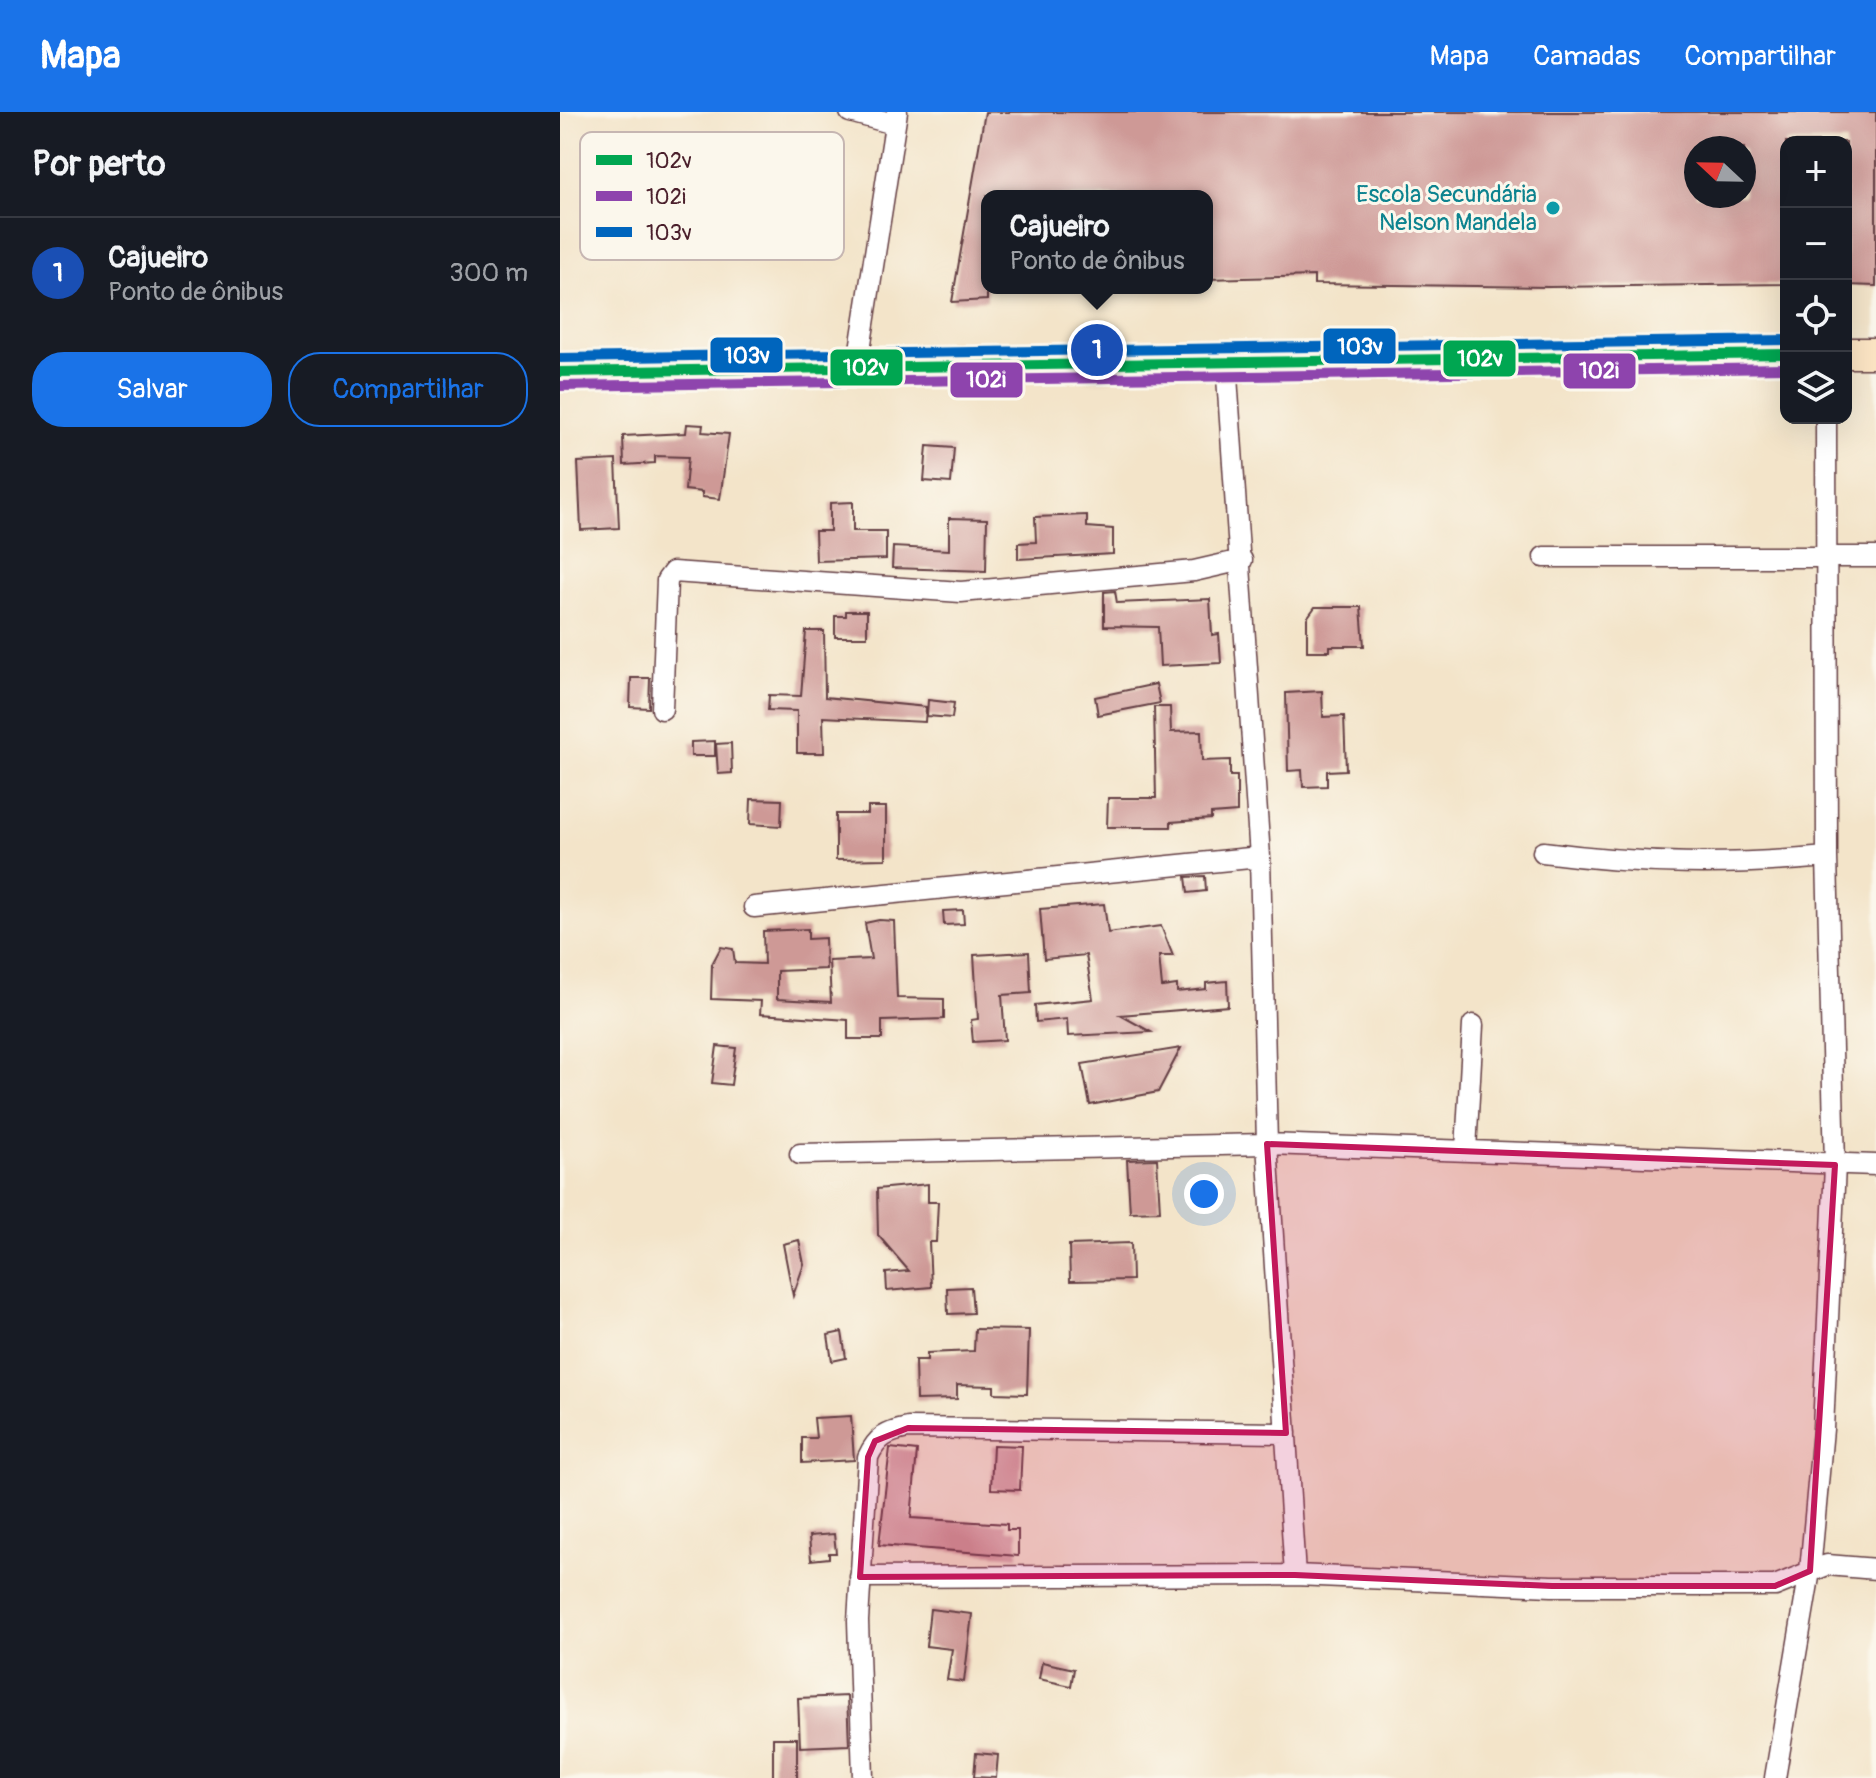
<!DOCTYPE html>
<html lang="pt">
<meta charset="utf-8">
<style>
body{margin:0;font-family:Pangolin,sans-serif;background:#242831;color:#f1f3f6}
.controls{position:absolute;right:24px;top:24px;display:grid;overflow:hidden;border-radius:16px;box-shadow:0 8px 32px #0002}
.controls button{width:72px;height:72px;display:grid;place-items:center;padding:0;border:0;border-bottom:2px solid #363941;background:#171b24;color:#f1f3f6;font:40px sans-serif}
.compass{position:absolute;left:1124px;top:24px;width:72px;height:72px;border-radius:50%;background:#171b24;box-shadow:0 8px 32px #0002;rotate:292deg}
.you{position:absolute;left:644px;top:1082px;width:28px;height:28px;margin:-20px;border:6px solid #fff;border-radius:50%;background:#1a73e8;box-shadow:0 0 0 12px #1a73e833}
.badge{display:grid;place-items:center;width:52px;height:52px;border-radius:50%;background:#1a73e8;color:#fff;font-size:26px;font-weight:700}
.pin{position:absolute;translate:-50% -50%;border:4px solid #fff;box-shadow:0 2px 8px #0006}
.popup{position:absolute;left:421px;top:78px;width:232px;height:104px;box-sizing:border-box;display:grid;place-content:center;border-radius:16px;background:#171b24;filter:drop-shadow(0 2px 6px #0005);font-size:26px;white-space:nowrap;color:#9ea1a6}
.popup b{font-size:30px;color:#f1f3f6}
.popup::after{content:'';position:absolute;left:50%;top:100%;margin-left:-16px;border:16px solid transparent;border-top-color:#171b24}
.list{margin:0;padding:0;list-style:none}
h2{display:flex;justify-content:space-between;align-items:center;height:104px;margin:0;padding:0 32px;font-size:34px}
h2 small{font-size:26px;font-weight:400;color:#9ea1a6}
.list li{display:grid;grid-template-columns:52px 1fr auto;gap:24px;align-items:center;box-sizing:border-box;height:112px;padding:0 32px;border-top:2px solid #363941}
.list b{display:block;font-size:30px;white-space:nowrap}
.list p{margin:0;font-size:26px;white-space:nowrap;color:#9ea1a6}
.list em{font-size:26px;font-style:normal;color:#9ea1a6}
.actions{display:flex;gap:16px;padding:24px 32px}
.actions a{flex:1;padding:18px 0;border:2px solid #1a73e8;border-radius:32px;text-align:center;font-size:28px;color:#1a73e8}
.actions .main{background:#1a73e8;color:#fff}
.icon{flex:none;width:44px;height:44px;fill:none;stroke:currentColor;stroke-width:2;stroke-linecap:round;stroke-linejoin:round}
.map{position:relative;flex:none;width:1316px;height:1666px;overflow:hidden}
header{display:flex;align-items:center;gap:48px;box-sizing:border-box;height:112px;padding:0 40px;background:#1a73e8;color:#fff}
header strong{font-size:38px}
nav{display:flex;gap:44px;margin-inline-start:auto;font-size:28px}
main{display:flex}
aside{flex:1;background:#171b24}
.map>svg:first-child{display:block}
.building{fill:#ce9996;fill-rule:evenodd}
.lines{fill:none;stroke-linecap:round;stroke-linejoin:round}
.minor-casing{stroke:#633d43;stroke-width:23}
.secondary-casing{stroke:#633d43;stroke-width:33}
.minor{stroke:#fff;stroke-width:20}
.secondary{stroke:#fce5c4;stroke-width:30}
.bus-1-casing{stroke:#fbf7ec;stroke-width:16}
.bus-2-casing{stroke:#fbf7ec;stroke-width:16}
.bus-3-casing{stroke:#fbf7ec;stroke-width:16}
.bus-1{stroke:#00a651;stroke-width:10}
.bus-2{stroke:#8e44ad;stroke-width:10}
.bus-3{stroke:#0065bd;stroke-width:10}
.marked{fill:#c2185b;fill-opacity:0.2;stroke:#c2185b;stroke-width:6;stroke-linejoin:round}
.culture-dot{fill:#0f9aa8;stroke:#fbf7ec;stroke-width:3}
.labels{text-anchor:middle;stroke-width:6;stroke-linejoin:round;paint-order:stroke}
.culture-label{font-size:24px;fill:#0d838f;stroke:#fbf7ec;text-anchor:end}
.key{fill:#fbf7ec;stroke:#c6b6b2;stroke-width:2}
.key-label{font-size:22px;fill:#4a1f2b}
.line-badge{stroke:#fbf7ec;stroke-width:3}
.badge-label{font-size:22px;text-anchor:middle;font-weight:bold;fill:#fff}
</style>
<header>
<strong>Mapa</strong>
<nav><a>Mapa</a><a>Camadas</a><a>Compartilhar</a></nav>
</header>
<main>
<aside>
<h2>Por perto<small></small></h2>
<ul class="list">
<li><span class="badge" style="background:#1a4fb4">1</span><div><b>Cajueiro</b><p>Ponto de ônibus</p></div><em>300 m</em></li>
</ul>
<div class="actions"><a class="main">Salvar</a><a>Compartilhar</a></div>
</aside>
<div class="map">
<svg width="1316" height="1666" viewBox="0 0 1316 1666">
<rect width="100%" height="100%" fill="#fbf7ec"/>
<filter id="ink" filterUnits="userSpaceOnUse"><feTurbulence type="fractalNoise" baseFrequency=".0125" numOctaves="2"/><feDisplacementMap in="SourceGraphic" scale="16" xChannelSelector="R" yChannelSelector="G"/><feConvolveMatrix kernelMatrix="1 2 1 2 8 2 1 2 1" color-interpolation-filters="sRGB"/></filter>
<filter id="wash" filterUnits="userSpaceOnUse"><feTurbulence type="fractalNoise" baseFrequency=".006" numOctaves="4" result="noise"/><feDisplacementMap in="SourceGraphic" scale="32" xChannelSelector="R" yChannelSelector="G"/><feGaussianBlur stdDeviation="1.8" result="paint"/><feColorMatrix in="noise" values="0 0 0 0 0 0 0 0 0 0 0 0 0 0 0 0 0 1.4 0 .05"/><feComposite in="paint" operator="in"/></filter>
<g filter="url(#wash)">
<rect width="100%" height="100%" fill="#f3e4c9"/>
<g id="blocks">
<path class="building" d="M425,0H1316V174L1286,173V30H1226V172L988,175L754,172V164L647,167V84H427V188L392,190ZM1136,36H1184V84H1136Z
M127,312L143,313L142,320L169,322L160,387L142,385V380L125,378L128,345L95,344V351L64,353L63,324L126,321Z
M367,334L394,336L391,371L364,369Z
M56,348L59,416L21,418L18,350Z
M293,390V419H326V447L256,449L255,419H270V391Z
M527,403V415L553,417V442L458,447V431L476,430L475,405Z
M389,406L427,407L426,459L332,456L333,435L389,438Z
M555,479L557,491L650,487L652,523L659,522L661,551L600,554L598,515L544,514V480Z
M755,495H801L804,534H770V539H747V506Z
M286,499H307V525H275V504H286Z
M246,519H264L265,585L366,595L365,610L263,605L264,641H237V599L208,598L209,583L241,584Z
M71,566H90L89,596L70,595Z
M596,572L600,591L538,603L535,585Z
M762,579L763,605L784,604L786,658L767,659V674L743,675L742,658L728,659L726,581Z
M368,588L394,591L392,606L367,604Z
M594,595H610L611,620L641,619L642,649L670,648V664H677V700L651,702V707L611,710V715H547L548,686H596Z
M155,629V644H131V630Z
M171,631L172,661L158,662L156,632Z
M191,687L222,688L221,714L190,712Z
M308,695H326V747L276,748V702H308Z
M645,764L646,779L628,781L626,765Z
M544,792L548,821L601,814L613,844H599L602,875L617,873V880L646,877V871L667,869L668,894L560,903L591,920L508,924L507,907L476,910L475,893L533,887L526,843L484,847L480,797Z
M403,798L404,812L384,813L383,799Z
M319,808L334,809L337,886L384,887V907L322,909V927H288V908L200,902L201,889L151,887L152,852L161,835L173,837L175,851L204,852L203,819L248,817V827L265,826L266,857L217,859V887L271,890L269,849L311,847L305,811Z
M469,840L471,881L442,883L445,928L413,930L411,908L418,907L414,843Z
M157,934L176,936L171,973L152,971Z
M621,936L598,980L530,993L522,952Z
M597,1047L600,1099L570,1100L567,1048Z
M368,1072V1090H378L376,1130H369L371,1175L327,1179L326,1161L349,1159L318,1123L317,1077Z
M239,1128L244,1152L233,1184L223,1132Z
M571,1131L572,1168L510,1169L509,1133Z
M411,1175L413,1201L388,1202L387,1176Z
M415,1217L469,1218L467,1282L434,1281V1274L397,1273V1287L356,1288L355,1248H367V1241L414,1239Z
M282,1220L286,1246L272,1249L268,1223Z
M291,1304L294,1348L242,1351V1326H256L254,1306Z
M433,1333L462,1334L460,1378L431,1377Z
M330,1336L357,1339L351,1406L447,1412V1418H458V1444L319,1433Z
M274,1422L276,1441H269V1446L251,1448L249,1424Z
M370,1497L412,1502L404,1570L387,1568L392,1537L366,1534Z
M482,1550L514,1557L511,1574L479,1567Z
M287,1584L289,1633L240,1635L238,1586Z
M213,1626H237V1666H213Z
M416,1641L438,1643L436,1666L414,1665Z"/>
</g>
</g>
<g filter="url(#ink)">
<use href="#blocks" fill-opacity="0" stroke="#633d43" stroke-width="2"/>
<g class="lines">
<defs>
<path id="minor" d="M290,0L334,12
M666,250L700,745L707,1032L735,1463
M297,257L337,0
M984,445H1316
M102,597L107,468L113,460L401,480L634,459L682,448
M983,740C1082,753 1168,754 1267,745
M194,795L700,745
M906,1038L913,913
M240,1042L707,1032L1316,1053
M300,1465L735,1463L992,1474H1215L1267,1453L1316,1457
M303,1666L298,1509L308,1345C317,1325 327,1320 348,1316L726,1321
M1215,1666L1250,1459L1263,1317L1275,1053L1267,745L1266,306"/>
<path id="secondary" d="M1286,241H1316
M0,260L1226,242"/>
</defs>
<use href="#minor" class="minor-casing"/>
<use href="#secondary" class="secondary-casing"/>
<use href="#minor" class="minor"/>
<use href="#secondary" class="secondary"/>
<defs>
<path id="bus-1" d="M0,260L1226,242"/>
<path id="bus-2" d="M0,274L1226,256"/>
<path id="bus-3" d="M0,246L1226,228"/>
</defs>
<use href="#bus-1" class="bus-1-casing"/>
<use href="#bus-2" class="bus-2-casing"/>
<use href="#bus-3" class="bus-3-casing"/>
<use href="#bus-1" class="bus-1"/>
<use href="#bus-2" class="bus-2"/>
<use href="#bus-3" class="bus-3"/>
</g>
</g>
<path class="marked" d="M707,1032L1275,1053L1250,1459L1215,1474H992L735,1463L300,1465L308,1345L315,1329L348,1316L726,1321Z"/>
<circle class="culture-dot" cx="993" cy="96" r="8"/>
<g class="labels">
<g class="culture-label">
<text x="977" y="90">Escola Secundária<tspan x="977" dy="28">Nelson Mandela</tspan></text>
</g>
</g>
<rect x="20" y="20" width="264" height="128" rx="12" class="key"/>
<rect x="36" y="43" width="36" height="10" fill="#00a651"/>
<rect x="36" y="79" width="36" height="10" fill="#8e44ad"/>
<rect x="36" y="115" width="36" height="10" fill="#0065bd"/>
<g class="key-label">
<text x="86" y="56">102v</text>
<text x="86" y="92">102i</text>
<text x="86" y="128">103v</text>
</g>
<g class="line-badge">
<rect x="762" y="215" width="75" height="38" rx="8" fill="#0065bd"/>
<rect x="149" y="224" width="75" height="38" rx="8" fill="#0065bd"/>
<rect x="882" y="227" width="75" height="39" rx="8" fill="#00a651"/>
<rect x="269" y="236" width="75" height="39" rx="8" fill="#00a651"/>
<rect x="1002" y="240" width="75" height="38" rx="8" fill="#8e44ad"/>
<rect x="389" y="249" width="75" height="38" rx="8" fill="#8e44ad"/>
</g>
<g class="badge-label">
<text x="800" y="242">103v</text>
<text x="187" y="251">103v</text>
<text x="920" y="254">102v</text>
<text x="306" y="263">102v</text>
<text x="1039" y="266">102i</text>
<text x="426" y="275">102i</text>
</g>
</svg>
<div class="controls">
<button>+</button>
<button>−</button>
<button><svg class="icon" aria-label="locate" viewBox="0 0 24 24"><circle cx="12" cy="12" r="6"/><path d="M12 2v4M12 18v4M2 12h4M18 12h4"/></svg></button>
<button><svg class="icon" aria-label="layers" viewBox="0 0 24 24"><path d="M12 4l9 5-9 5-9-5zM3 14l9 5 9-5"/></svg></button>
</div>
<svg class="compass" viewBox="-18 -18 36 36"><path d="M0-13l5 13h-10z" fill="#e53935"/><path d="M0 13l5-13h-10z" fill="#9ea1a6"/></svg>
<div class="you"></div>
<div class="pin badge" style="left:537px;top:238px;background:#1a4fb4">1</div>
<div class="popup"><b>Cajueiro</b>Ponto de ônibus</div>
</div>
</main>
